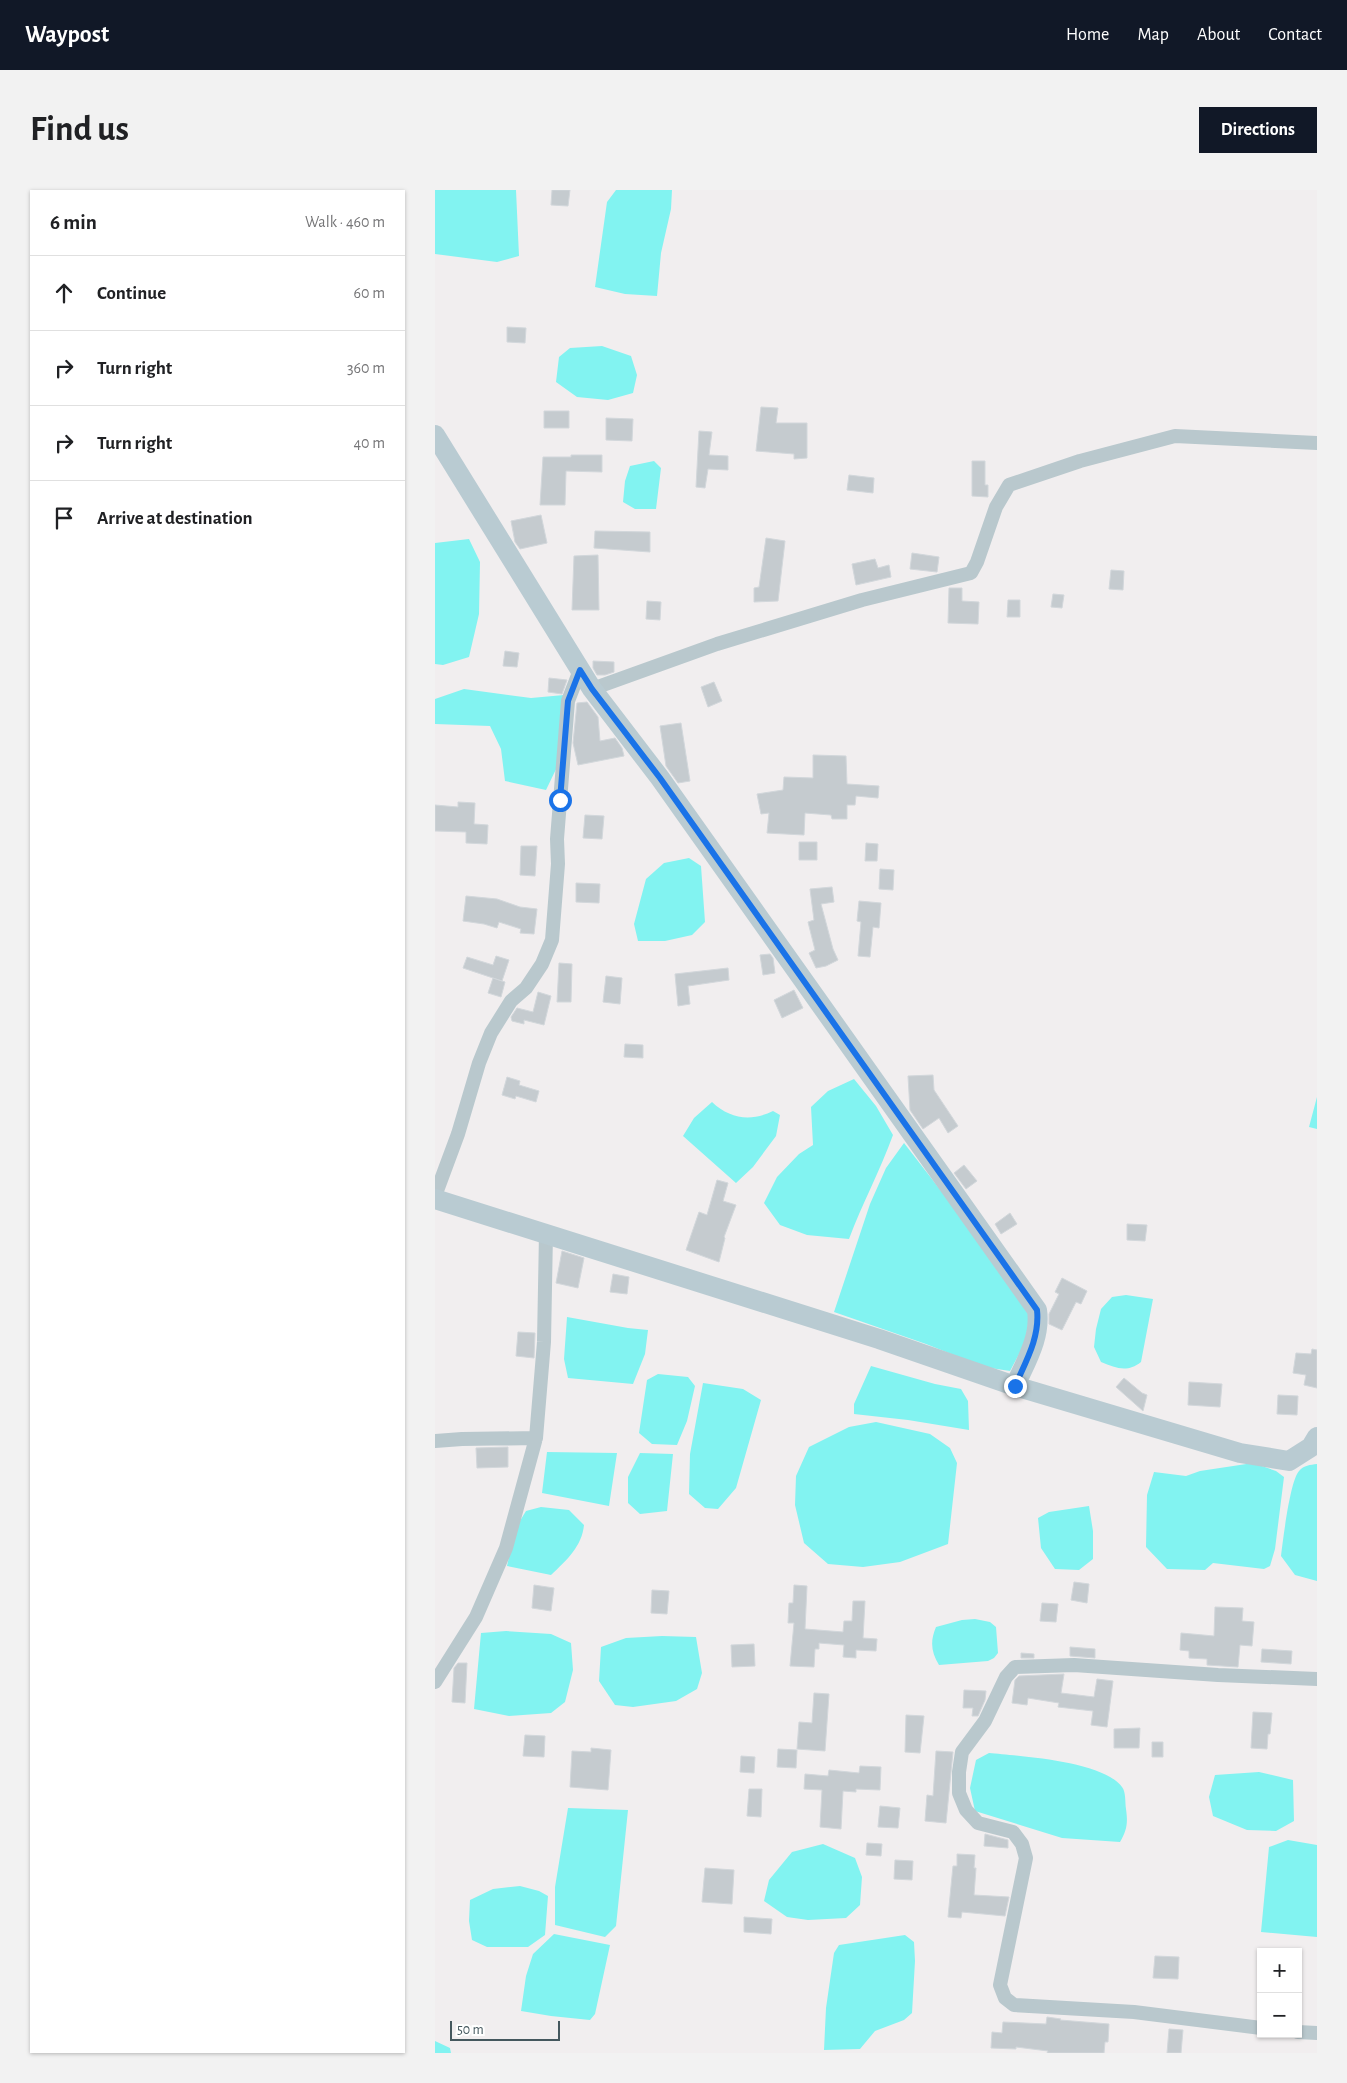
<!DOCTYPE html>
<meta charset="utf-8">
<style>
body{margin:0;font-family:"Alegreya Sans",sans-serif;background:#f2f2f2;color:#202124}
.controls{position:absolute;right:15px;bottom:15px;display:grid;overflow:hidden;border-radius:0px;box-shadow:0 1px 4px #0004}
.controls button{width:45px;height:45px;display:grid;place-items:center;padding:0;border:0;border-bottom:1px solid #e0e0e0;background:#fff;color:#202124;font:25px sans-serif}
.scale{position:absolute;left:15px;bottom:12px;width:110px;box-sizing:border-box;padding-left:5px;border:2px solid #45585e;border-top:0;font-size:14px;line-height:18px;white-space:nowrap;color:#45585e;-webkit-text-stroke:4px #fff;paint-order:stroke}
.stop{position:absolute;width:15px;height:15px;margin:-11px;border:4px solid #1a73e8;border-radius:50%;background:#fff}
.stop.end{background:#1a73e8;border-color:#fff;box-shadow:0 1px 5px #0008}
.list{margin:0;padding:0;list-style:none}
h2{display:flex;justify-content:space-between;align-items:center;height:65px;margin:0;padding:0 20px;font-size:21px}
h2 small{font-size:16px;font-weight:400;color:#757577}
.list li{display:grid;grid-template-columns:32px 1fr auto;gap:15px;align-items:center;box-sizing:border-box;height:75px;padding:0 20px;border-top:1px solid #e0e0e0}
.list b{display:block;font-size:19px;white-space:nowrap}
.list em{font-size:16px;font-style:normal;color:#757577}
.icon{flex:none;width:28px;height:28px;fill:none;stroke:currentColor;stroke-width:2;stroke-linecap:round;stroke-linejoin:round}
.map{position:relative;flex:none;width:882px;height:1863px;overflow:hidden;border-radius:0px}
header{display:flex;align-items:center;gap:30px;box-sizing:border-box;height:70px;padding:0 25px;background:#111827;color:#fff}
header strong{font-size:24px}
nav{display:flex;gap:28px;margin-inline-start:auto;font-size:18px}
.intro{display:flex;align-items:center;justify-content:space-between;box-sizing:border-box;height:120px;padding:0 30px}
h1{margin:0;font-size:35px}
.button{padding:12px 22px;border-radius:0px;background:#111827;color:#fff;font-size:18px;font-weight:700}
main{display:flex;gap:30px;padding:0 30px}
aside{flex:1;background:#fff;border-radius:0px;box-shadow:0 1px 4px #0004}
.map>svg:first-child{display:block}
.water{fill:#82f3f1}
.building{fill:#c5cbcf;stroke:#d2d7db}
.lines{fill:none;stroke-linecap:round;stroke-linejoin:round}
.street{stroke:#b9c8cd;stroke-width:14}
.secondary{stroke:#b9cbd2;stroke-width:20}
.route{stroke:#1a73e8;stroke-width:6}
</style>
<header>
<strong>Waypost</strong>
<nav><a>Home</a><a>Map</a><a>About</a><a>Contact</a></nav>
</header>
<div class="intro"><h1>Find us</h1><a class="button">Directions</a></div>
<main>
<aside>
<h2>6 min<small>Walk · 460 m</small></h2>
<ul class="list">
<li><svg class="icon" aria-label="ahead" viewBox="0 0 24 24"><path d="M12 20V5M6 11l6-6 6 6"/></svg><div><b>Continue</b></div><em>60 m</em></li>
<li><svg class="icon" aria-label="right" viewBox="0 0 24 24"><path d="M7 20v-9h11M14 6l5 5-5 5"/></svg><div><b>Turn right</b></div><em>360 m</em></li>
<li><svg class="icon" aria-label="right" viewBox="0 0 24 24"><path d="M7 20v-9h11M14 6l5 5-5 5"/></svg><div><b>Turn right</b></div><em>40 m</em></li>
<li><svg class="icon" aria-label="arrive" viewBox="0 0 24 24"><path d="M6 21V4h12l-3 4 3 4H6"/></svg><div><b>Arrive at destination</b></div></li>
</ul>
</aside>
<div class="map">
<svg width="882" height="1863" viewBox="0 0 882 1863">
<rect width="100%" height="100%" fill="#f1eeef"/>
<path class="water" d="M0,0H81L84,66L62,72L0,64Z
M181,0H237L236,19L226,63L222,106L190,104L160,97L172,12Z
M167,156L196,166L202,185L198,203L173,210L142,207L121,192L124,167L135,158Z
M219,271L226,278L221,319H200L188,312L190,291L195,276Z
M34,349L45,372L44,424L34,467L8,475L0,474V353Z
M29,499L96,508L129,505L124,573L111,600L70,591L66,559L55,536L0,534V509Z
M254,668L266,676L270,732L257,745L230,751H203L199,734L211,689L229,673Z
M419,889L441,916L458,945C445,981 427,1014 414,1049L372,1045L345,1035L329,1013L342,987L364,964L378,955L376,917L393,901Z
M882,907V939L874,937Z
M277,912C295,929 316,932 338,921L345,925L341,946L318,977L301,993L248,946L259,928Z
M469,953L534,1037L595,1122L590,1153L575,1181L549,1177L491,1154L399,1122L435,1014L451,978Z
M691,1105L718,1109L706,1172C692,1183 681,1178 666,1172L659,1157L661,1139L666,1119L677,1107Z
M132,1127L193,1138L213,1140L210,1164L198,1194L133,1188L129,1169Z
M436,1176L500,1194L526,1199L533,1211L534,1240L473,1230L419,1224V1214Z
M223,1184L253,1187L260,1196L252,1231L242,1255L217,1254L204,1243L212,1190Z
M268,1193L308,1199L326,1210L301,1298L283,1319L270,1318L254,1304L255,1264Z
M441,1232L495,1244L515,1258L522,1273L513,1354L465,1372L428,1377L393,1374L369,1353L360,1315L361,1286L374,1257L414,1237Z
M112,1262L182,1263L174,1316L107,1303Z
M205,1263L238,1264L232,1321L205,1324L193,1313V1287Z
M818,1273L841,1281L849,1287L840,1359L835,1376L829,1379L778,1373L770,1380L732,1379L711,1357L712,1305L719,1282L751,1286L765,1281Z
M882,1274V1391L860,1385L846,1366C848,1350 855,1291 864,1281C869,1275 875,1275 882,1274Z
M654,1316L658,1341V1369L644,1380L620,1379L606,1358L603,1328L614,1322Z
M106,1317L134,1320L149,1335C147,1356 132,1370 116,1385L72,1376L80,1339L91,1321Z
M540,1429L555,1432L561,1437L563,1463L559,1468L553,1471L504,1475C496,1462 495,1451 501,1437L527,1430Z
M71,1441L116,1444L136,1453L138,1480L130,1512L116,1523L74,1526L39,1519L46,1443Z
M227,1446L261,1447L267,1483L262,1499L241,1511L198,1517L180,1515L164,1491L166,1457L191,1448Z
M554,1563C585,1566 668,1571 687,1597C691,1602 690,1612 691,1619C693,1633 692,1640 685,1652L627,1648L540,1621L535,1598L541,1570Z
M824,1582L858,1590L859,1631L841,1641L812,1640L778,1626L774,1607L780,1585Z
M133,1618L193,1620L181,1736L170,1747L120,1735V1697Z
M853,1650L882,1655V1747L826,1742L834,1657Z
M388,1654L420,1668L427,1687L425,1715L411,1728L373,1730L352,1727L329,1711L334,1690L357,1662Z
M85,1696L104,1701L113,1706L110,1745L93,1757H52L37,1750L34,1731L35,1710L58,1699Z
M119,1744L175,1755L160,1824L155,1830L116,1826L86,1821L91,1786L98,1764Z
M470,1745L479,1752L480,1771L477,1823L469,1830L440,1841L425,1859L389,1860L391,1818L399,1763L404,1755Z
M0,1851L15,1858L16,1863H0Z"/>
<path class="building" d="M117,0H135L133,16L116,15Z
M72,137L91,138L90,153L72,152Z
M326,217L343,218L341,233H372V268L359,269V264L321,261Z
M109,221H134V238H109Z
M171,228L198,229L197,251L171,250Z
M264,241L277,242L274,265L293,266V280L273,279L270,298L261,297Z
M136,265H167V282L131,281L130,315H105L108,267H136Z
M537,271H550V295H553V307L537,306Z
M414,285L439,288L438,303L412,300Z
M106,325L112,353L85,359L80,352L76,331Z
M160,341L215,342V362L159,358Z
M331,348L350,351L343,411L319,412V398L324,397Z
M477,363L504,367L502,382L475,379Z
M163,365L164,420H137L139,366Z
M440,369L443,378L454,375L456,387L421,395L417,374Z
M676,380L689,381L688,400L674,399Z
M514,398H527V411L544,412L543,434L513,433Z
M618,404L629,405L627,418L616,417Z
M573,410H585V427H572Z
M212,411L226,412L225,430L211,429Z
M70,461L84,463L82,477L68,476Z
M158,471L179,472V482L170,485H162L158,478Z
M114,488L132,490L127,504L113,502Z
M279,492L287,511L273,517L266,497Z
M152,512L163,527L165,551L180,548L187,558L189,566L143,575L138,553L142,513Z
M246,533L255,591L243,593L231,576L225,536Z
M378,565L411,566L412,594L444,596L443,608L421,606L420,615H412V629H397L396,625L370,623L369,645L332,643L334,623L326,624L322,604L348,600L349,587L378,588Z
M23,612L40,613L39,634L53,635L52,654L31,653V642L0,641V615L23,617Z
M150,625L169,626L167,649L148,648Z
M364,652H382V670H364Z
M431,653L443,654L442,671H430Z
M86,656H102L100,686L85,685Z
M445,679L459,680L458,700L444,699Z
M141,693L165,694L164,713L141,712Z
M397,697L399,712L386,714L398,759L403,770L391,776L381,778L374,763L380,760L373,732L379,730L375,699Z
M31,706L62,709L85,717L102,719L99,744L85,743L86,739L64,732L62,738L49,734L28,731Z
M424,711L446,713L444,738L438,737L435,767L423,766L426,732L422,731Z
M335,764L338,768L340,783L328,785L325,765Z
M61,766L74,770L67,791L28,778L32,767L58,775Z
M124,773L137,774L136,812H122Z
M293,778L294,790L253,796L255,814L243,816L240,784Z
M171,786L187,788L185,814L168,812Z
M58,788L70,792L66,807L53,803Z
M359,800L368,818L347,828L339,810Z
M103,802L116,806L109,835L89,830V834L77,831L76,827L82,818L98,822Z
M190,854L208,855V868L189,867Z
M498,885L499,900L523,936L513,943L504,928L488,939L475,920L473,886Z
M72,887L85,891L84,895L104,901L101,912L81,906L80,909L67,905Z
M529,975L542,991L531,999L519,983Z
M282,990L293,993L288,1011L301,1015L289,1047L290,1048L284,1072L251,1060L264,1022L272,1025Z
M575,1023L582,1034L566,1044L560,1034Z
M692,1034L712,1035L710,1051L692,1050Z
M127,1061L149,1068L143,1098L121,1093Z
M178,1084L194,1087L192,1104L175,1102Z
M627,1088L652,1101L646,1114L641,1112L627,1140L614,1134V1124L624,1104L620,1102Z
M83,1142L100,1143L99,1168L81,1166Z
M877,1159L882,1160V1198L869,1195L871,1185L858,1183L861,1163L876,1164Z
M689,1188L707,1203L712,1205L708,1221L681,1197Z
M754,1192L787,1194L785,1217L753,1215Z
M843,1205L863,1206L862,1225L842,1224Z
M73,1257V1277L42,1278L41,1258Z
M639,1392L654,1394L652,1413L636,1410Z
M99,1395L119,1398L116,1421L97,1418Z
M359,1395L372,1396L370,1439L408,1442L409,1431H417L418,1411H430L428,1448L442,1449L441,1461L421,1460V1468L408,1467L409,1455L384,1453V1459H380L379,1477L355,1476L359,1433H353L354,1413H358Z
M217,1400L234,1401L232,1424L216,1423Z
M607,1413L623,1414L621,1432L605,1431Z
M780,1417L808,1418L807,1431L819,1432L817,1456L805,1455L803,1477L772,1475V1469L754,1468V1461L745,1460L746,1443L779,1446Z
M319,1454L320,1476L297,1477L296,1455Z
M635,1457L660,1459V1468L635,1466Z
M827,1459L857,1461L856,1474L826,1472Z
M586,1463L599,1464V1468H586Z
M23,1473H32L30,1513L17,1512L19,1478Z
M629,1484L626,1503L659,1507L662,1489L678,1491L672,1537L656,1535L658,1521L623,1517L624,1513L593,1508L592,1515L577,1513L580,1490L584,1486Z
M529,1500L551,1501L550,1510L543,1526H537L538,1518H528Z
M379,1503L394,1504L390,1561L362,1559L364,1532L377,1533Z
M818,1522L837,1523L835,1544H833L832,1559L816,1558Z
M471,1525L489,1526L485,1563L470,1562Z
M705,1538L704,1558H679V1539Z
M90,1545L110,1546L109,1567L88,1566Z
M717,1552H728V1567H717Z
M156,1558L176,1560L173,1600L135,1597L137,1561L156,1562Z
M343,1559L362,1560L361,1578L342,1577Z
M501,1561L518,1562L511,1633L490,1631L492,1605L498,1606Z
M306,1566L320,1567L319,1583L305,1582Z
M425,1576L446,1577L445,1600L421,1599V1602L408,1601L406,1639L385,1637L387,1600L369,1599L370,1584L393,1586L394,1580L424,1583Z
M314,1599H327L326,1627L312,1626Z
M445,1616L465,1618L463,1638L443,1637Z
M550,1644L573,1650V1658L549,1656Z
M432,1653L447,1654L446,1666L431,1665Z
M522,1664L540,1665L539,1678H541L539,1705L574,1707L570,1726L527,1722L526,1728L513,1727L518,1676H522Z
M460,1670L478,1671L477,1690L459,1689Z
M270,1678L299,1680L297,1714L267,1712Z
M309,1727L337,1729L336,1744L309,1742Z
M720,1766L744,1767L743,1789L718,1788Z
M612,1827L626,1829L625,1830L674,1834L673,1852H670L669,1863H612L613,1861L581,1857V1859L556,1858L557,1842L567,1843L568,1832L611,1834Z
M734,1839L748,1840L746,1863H732Z"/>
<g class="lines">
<path class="street" d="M157,499L282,454L427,410L536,383L542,372L561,317L574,295L645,271L740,246L882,253
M0,1006L23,944L44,873L56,843L76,811L91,798L107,774L117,750L123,674L122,649L133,511L145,480
M0,1251L27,1249L101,1248
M0,1492L41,1427L71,1358L101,1248L109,1152L111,1043
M826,1838L699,1822L579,1815L570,1808L565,1795L591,1668L587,1654L578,1642L543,1633L531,1620L524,1603V1582L527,1562L550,1531L571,1487L580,1477L639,1475L783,1485L882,1489
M863,1842L882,1843"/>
<path class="secondary" d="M0,245L157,499L225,588L602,1120C606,1147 591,1171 580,1196
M0,1009L444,1149L580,1196L805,1263L854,1271L876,1257L882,1247"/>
</g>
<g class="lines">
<path class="route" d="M125,610L133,511L145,480L157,499L225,588L602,1120C605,1147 591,1171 580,1196"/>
</g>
</svg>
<div class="controls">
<button>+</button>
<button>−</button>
</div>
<div class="scale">50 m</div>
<div class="stop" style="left:125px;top:610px"></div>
<div class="stop end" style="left:580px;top:1196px"></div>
</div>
</main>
